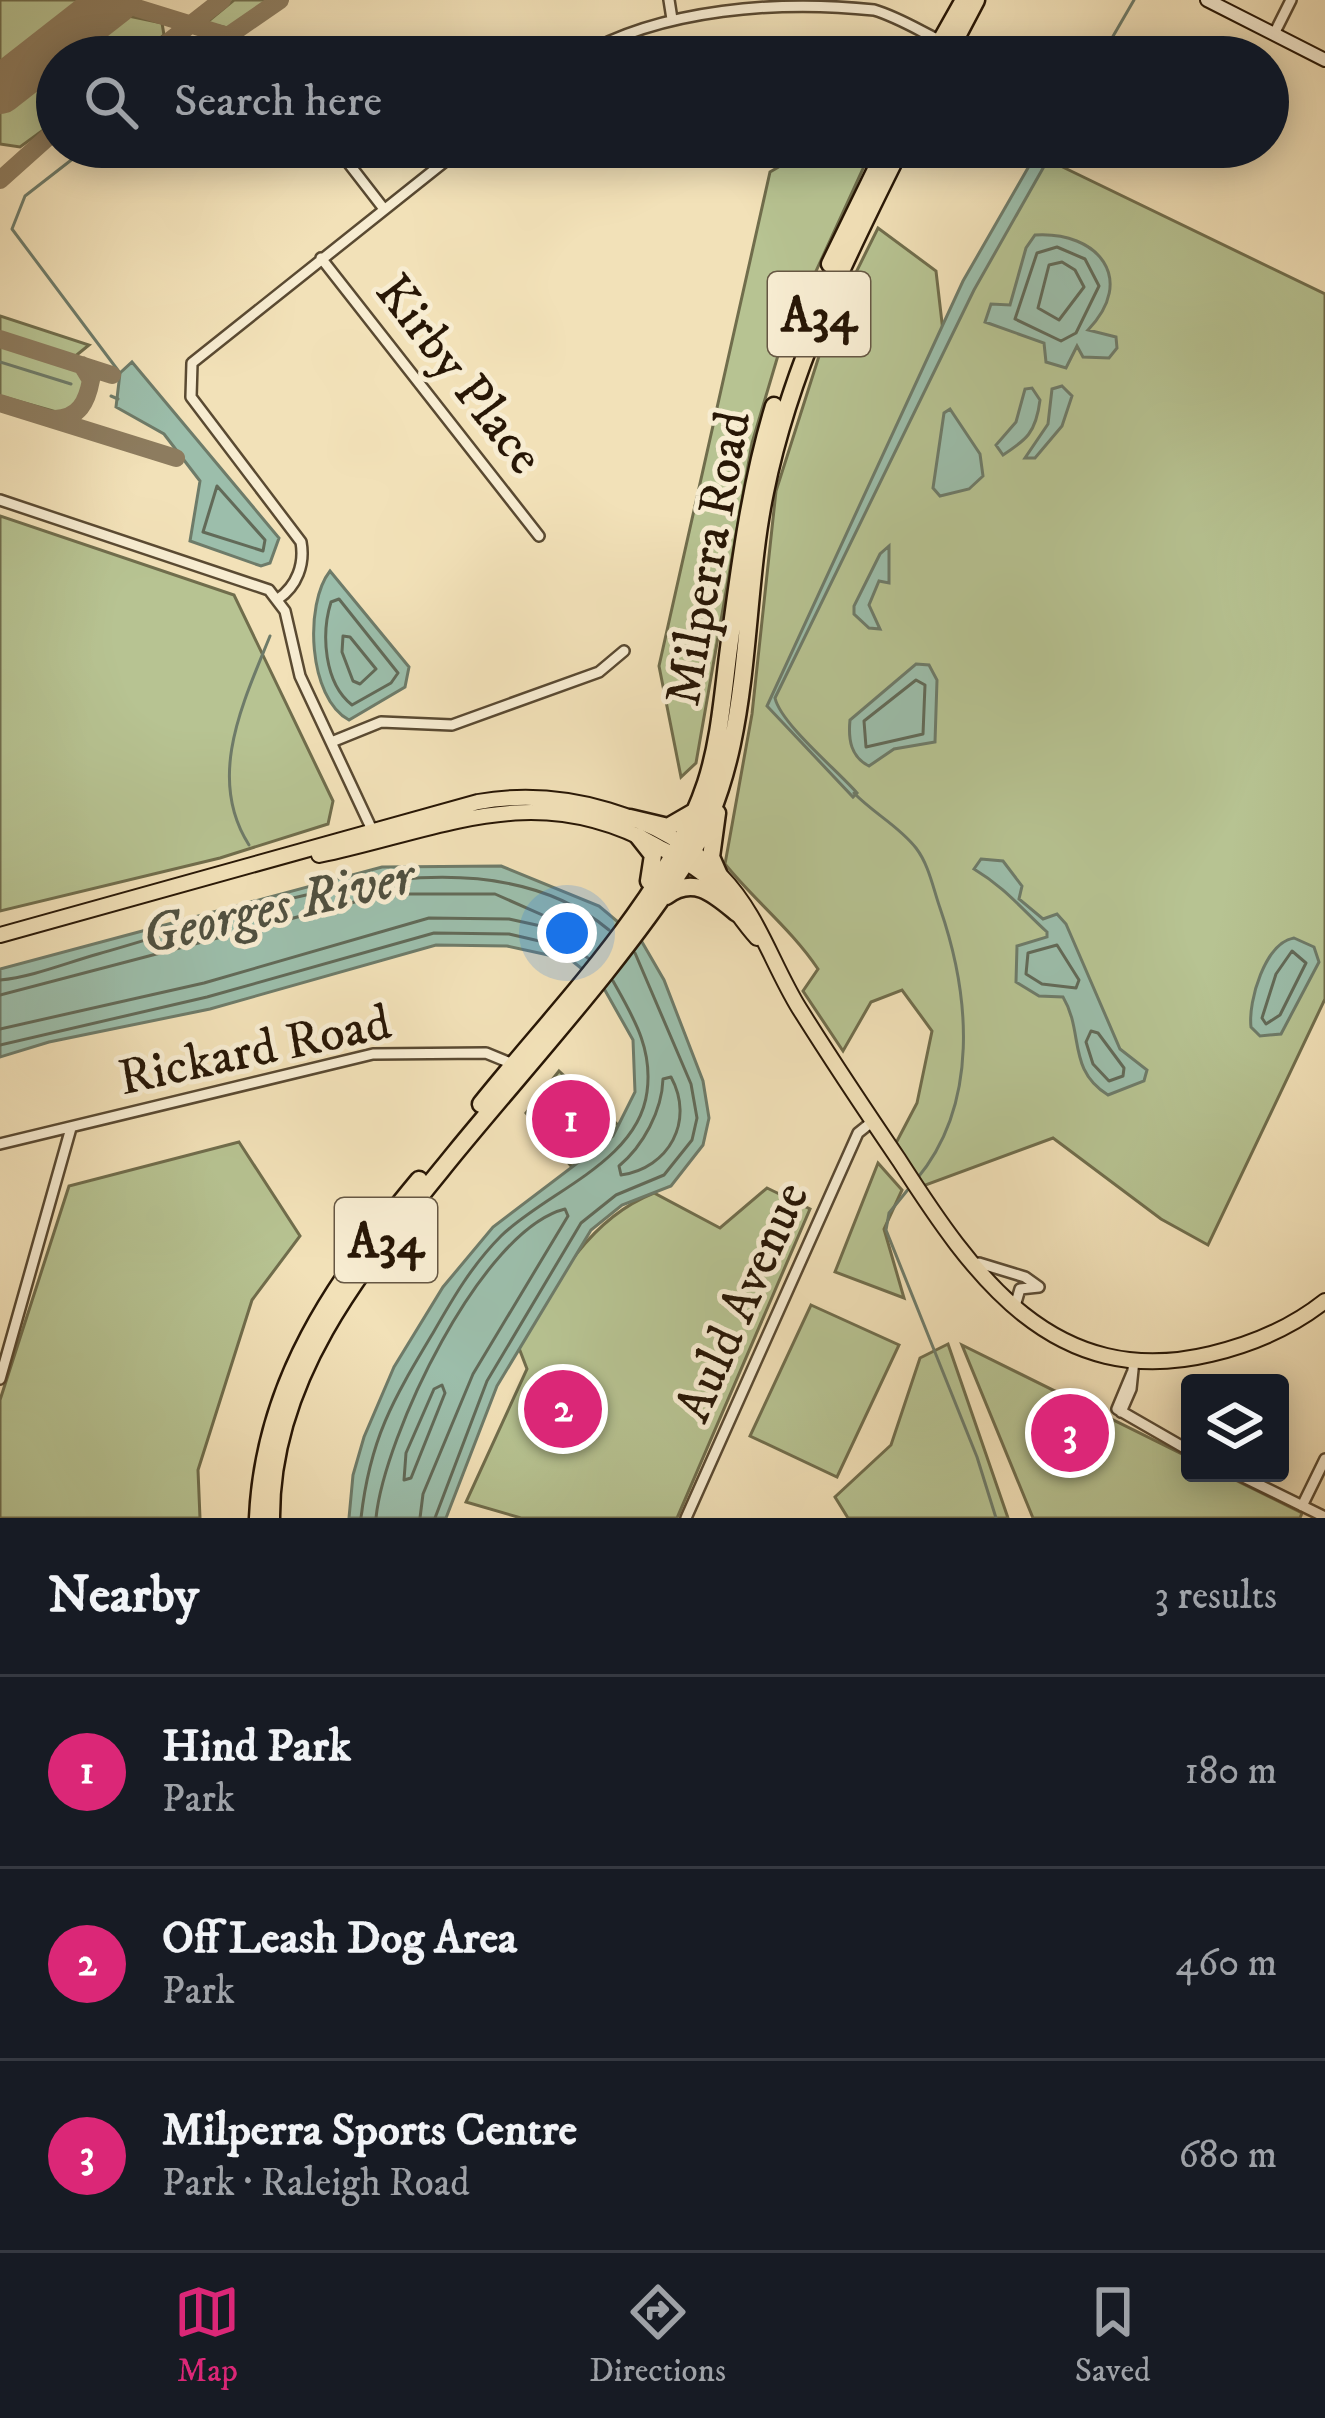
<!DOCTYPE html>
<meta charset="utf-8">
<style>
body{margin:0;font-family:"IM FELL DW Pica",serif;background:#242831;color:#f1f3f6}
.controls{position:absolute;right:36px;bottom:36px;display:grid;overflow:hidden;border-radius:12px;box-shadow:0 6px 30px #0003}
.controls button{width:108px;height:108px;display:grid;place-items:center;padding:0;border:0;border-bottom:3px solid #363941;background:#171b24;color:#f1f3f6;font:60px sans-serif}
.you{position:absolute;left:567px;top:933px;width:42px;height:42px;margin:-30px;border:9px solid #fff;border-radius:50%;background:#1a73e8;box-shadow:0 0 0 18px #1a73e833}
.badge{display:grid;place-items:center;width:78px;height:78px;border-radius:50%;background:#db2777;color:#fff;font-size:39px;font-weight:700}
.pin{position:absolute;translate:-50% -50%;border:6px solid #fff;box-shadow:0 3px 12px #0006}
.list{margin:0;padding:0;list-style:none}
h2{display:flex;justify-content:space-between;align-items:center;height:156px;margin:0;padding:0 48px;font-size:51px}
h2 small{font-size:39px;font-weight:400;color:#9ea1a6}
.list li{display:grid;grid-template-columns:78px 1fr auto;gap:36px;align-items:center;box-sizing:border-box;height:192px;padding:0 48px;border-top:3px solid #363941}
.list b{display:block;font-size:45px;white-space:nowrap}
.list p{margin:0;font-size:39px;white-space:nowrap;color:#9ea1a6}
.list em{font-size:39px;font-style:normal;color:#9ea1a6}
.icon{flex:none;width:66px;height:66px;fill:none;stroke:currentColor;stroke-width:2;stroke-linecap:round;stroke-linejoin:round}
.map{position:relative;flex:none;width:1325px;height:1518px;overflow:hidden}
.search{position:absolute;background:#171b24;box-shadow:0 6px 30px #0003;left:36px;right:36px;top:36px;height:132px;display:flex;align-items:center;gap:30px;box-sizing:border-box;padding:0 42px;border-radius:66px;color:#9ea1a6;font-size:45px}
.sheet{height:732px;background:#171b24}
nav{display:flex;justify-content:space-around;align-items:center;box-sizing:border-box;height:168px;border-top:3px solid #363941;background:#171b24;font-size:33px;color:#9ea1a6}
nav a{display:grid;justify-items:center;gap:6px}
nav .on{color:#db2777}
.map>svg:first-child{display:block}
.green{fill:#b7c392;stroke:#706d4c;stroke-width:3}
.water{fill:#9cbeab;stroke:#6e7b69;stroke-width:3}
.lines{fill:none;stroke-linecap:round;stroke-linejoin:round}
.shore{stroke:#626a58;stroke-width:3}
.stream{stroke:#6e7b69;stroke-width:3}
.taxiway{stroke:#8d7c5f;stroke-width:18}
.runway{stroke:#8d7c5f;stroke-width:48}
.street-casing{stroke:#5a4a32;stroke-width:14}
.secondary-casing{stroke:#281706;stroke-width:16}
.primary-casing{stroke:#281706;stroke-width:18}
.highway-casing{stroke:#281706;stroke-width:21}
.street{stroke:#f7ecd1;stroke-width:9}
.secondary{stroke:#f7ecd1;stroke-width:12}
.primary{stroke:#f2e1b8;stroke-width:14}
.highway{stroke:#f2e1b8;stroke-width:16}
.labels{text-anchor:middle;stroke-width:10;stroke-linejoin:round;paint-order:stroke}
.shield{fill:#f7ecd1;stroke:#665743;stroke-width:3}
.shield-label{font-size:48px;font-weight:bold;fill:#281706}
.street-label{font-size:51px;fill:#281706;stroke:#f7ecd1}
.water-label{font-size:54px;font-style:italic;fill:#515140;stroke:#f7ecd1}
</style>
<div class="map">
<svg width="1325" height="1518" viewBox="0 0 1325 1518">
<rect width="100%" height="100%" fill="#f2e1b8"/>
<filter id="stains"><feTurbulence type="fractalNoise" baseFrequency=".00167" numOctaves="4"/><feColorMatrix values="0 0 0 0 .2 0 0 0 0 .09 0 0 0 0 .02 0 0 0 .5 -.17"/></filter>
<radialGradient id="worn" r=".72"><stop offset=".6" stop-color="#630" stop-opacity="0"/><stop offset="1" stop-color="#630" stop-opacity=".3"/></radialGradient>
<path class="green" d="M0,0H78L80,6L0,74Z
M234,0H271L232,29L206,23Z
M119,14L162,23L164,35L138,57H62Z
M57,61V120L20,147L0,144V106Z
M813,147H853L866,162L779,352L752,443L696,763L681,777L659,666L770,172Z
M1042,157L1325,294V999L1208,1245L1161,1219L1053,1138L923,1186L896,1143L917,1103L932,1031L902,990L871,1002L843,1051L803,991L818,969C792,930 755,901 725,864L752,714L776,491L827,331L878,228L936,271L944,340Z
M0,316L89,345L73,358L0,335Z
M0,344L75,368L86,384L77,406L60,413L0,396Z
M0,516L234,595L333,801L328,824L220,858L0,911Z
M559,1071L619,1126L572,1167L526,1113Z
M239,1142L300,1236L252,1300L198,1470L200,1518H0V1400L69,1186Z
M878,1163L902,1190L884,1229L904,1298L835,1272Z
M767,1188L810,1209L677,1518H521L466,1502L527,1369L519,1348C553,1286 586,1220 654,1193L720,1228Z
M811,1305L899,1345L837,1477L750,1436Z
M948,1344L1008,1518H848L835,1497L891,1445L920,1358Z
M962,1345L1190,1458V1473H1221L1302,1513L1300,1518H1033Z"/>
<path class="water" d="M1040,147H1055L974,290L775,698C781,724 837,770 857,793L853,797L767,706L963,281Z
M1035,235C1098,231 1137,279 1088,330L1116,337L1117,348L1109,358L1083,357L1077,346L1066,368L1046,362L1044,343L985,322L991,304L1010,305L1026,248Z
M132,362L279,538L270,563L261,566L190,541L200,481L164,434L116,407L120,373Z
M1062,386L1072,396L1062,426L1035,458H1025L1048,424L1052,389Z
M1032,388L1040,400C1036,433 1026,440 1003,455L996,445L1016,422L1025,389Z
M950,409L980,454L983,476L969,489L940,496L933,488L944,413Z
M889,546V583L879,581L869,605L880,629L869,628L854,614V606L880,554Z
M330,571L409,667L405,687L349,720C308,698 304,604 330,571Z
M916,664L929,665L937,680L935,742L894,749L869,766C851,757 848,740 850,720Z
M981,859L1003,861L1022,886L1019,899L1043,919L1057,914L1066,924L1120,1049L1147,1070L1144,1081L1108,1095C1067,1070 1084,1032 1063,997L1039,996L1016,982L1017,946L1047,937V932C1020,907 1004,887 974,869Z
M501,866L599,906L642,942L664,980L703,1081L709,1118L703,1145L671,1186L622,1205L591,1230L497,1386L446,1518H349L353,1475L364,1437L394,1367L443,1287L493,1227L613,1136L635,1092L633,1040L602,985L571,960L507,946L436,945L210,1009L49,1042L0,1057V969L382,867Z
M1294,938L1314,947L1319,962L1281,1034L1260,1036L1251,1027C1248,1001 1265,943 1294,938Z"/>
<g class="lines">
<path class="shore" d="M1057,247L1085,259L1099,286L1076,333L1061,341L1015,319L1037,253Z
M1062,262L1075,270L1084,287L1059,320L1038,308L1049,265Z
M217,486L265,540L263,551L203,532Z
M339,599L398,673L391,683L352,705C324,683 321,634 331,602Z
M343,636L350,637L376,669L360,684L353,681L342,652Z
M916,680L925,685L923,734L866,747L864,721Z
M1057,945L1079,980L1076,988L1042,984L1026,974L1028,953Z
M1292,951L1306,963L1280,1015L1266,1024L1262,1018L1276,974Z
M0,980C32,977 66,963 98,954C245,913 476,818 609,930
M0,995L385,894H495L556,921L550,928L509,919L429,918L204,983L0,1029
M1091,1031L1098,1033L1124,1068L1123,1076L1109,1081L1093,1064L1086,1042Z
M0,1045L207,997L434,933L509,934L574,949L588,958
M671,1077C695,1121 669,1168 621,1175L619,1166C643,1146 662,1111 663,1079Z
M442,1385L445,1393L411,1478L404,1480L406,1453L434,1389Z
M361,1518C370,1438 393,1400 433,1333C453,1298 472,1265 501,1236C546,1192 638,1162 647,1092C653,1048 633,1017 613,981
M376,1518C384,1437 481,1230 565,1209L568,1216L473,1374L423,1494L420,1518
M435,1518L487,1381L581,1223L616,1195L664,1175L692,1140L697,1118L691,1084L635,953"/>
<path class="stream" d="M202,57L205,54
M1101,57L1134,0
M88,147L25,196L12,229L120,373
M0,362L71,384
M111,396L118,399
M854,793C873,813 899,826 916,848C929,865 933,888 940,908C970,995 980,1104 916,1180
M249,845C206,778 243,703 270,636
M910,1187L889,1213L886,1230L977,1457L996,1518"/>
<path class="taxiway" d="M111,0L228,36L280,0
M149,57L222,0
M0,180L57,129
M0,339L112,375
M0,403L176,458
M55,419C79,418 87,402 91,380L82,365"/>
<path class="runway" d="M0,90L115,0"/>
<defs>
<path id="street" d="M669,0L672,19
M1274,34L1291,0
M579,57C661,8 781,0 874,10C898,17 920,31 941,41
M336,147L384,209
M321,258L539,536
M0,500L269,590L285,611L300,676L374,834
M278,599C297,586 305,564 301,542L191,397L192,363L463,147
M334,741L381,722L452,725L599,672L624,651
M0,1144L373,1054L486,1053L513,1064
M979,1263L1025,1277L1039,1287
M1015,1306L1020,1289L1039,1287
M1132,1373L1117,1409L1190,1451
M0,1379L71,1128
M1121,1412L1131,1389L1134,1360
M1235,1473L1325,1517
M1302,1506L1325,1459
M686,1518L858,1133L873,1121"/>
<path id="secondary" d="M1207,0L1325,60"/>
<path id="primary" d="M319,855C443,829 535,778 657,846C675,856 695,866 711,881C729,898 740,920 757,938
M0,935L478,802C562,787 660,814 721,876C758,914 772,964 799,1008C831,1059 865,1110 899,1160C973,1275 1053,1392 1211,1354C1253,1344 1291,1328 1325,1301"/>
<path id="highway" d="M932,57L964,0
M946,57L976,0
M830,264L887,147
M717,813L711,857L718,873
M630,818L668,827L694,812
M638,836L653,855L649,881
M666,896C694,875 714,894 737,913
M481,1104C557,1009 667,900 706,783C720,740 723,693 729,648C740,566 750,485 774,406
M258,1518C264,1382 335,1281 419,1180
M271,1518C270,1372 369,1259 455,1153C533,1058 619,965 686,862C755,755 740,612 765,492C790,368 845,259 901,147"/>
</defs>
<use href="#street" class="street-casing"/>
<use href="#secondary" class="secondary-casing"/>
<use href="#primary" class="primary-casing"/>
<use href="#highway" class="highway-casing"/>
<use href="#street" class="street"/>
<use href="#secondary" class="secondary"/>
<use href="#primary" class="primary"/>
<use href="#highway" class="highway"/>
</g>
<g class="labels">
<g class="shield">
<rect x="768" y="272" width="102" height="84" rx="9"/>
<rect x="335" y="1198" width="102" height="84" rx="9"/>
</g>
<g class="shield-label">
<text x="819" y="331">A34</text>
<text x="386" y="1257">A34</text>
</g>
<g class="street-label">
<text transform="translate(461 373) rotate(52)" y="18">Kirby Place</text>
<text transform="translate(706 558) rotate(-80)" y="18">Milperra Road</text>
<text transform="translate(254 1048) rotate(-12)" y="18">Rickard Road</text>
<text transform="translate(740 1301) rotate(-66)" y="18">Auld Avenue</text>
</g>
<g class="water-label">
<text transform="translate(277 904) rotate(-13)" y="19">Georges River</text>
</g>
</g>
<rect width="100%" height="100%" filter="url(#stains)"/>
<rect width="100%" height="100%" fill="url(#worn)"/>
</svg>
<div class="controls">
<button><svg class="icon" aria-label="layers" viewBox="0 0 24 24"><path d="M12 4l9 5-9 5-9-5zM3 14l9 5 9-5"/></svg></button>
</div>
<div class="you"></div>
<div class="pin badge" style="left:571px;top:1119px">1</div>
<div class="pin badge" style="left:563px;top:1409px">2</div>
<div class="pin badge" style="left:1070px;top:1433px">3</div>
<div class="search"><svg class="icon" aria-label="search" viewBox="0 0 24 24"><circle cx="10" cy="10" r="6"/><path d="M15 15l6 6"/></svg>Search here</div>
</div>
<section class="sheet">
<h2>Nearby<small>3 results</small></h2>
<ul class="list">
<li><span class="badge">1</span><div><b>Hind Park</b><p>Park</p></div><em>180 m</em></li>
<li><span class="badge">2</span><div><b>Off Leash Dog Area</b><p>Park</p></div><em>460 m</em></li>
<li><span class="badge">3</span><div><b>Milperra Sports Centre</b><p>Park · Raleigh Road</p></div><em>680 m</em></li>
</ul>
</section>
<nav>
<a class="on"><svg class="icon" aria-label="map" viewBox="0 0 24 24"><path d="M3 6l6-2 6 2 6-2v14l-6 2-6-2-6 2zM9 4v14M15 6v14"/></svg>Map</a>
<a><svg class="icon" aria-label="directions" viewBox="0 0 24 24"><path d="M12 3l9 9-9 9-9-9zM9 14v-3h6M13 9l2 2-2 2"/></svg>Directions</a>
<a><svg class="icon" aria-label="saved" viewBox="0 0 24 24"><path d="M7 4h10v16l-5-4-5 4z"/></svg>Saved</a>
</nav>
